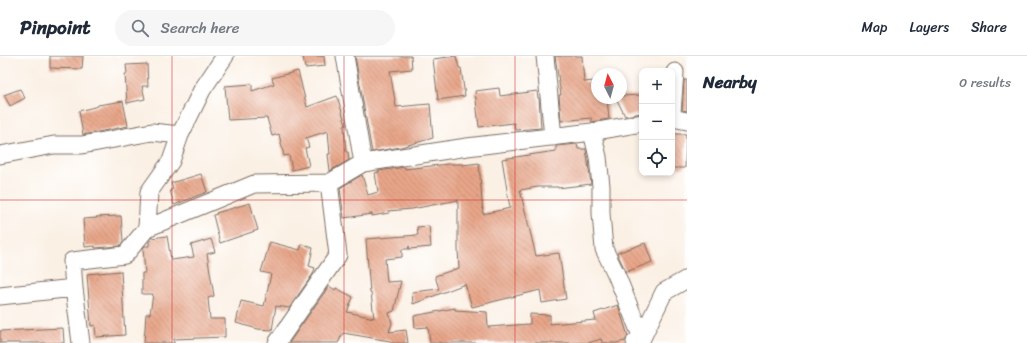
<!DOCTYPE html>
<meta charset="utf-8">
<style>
body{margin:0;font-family:Sriracha,sans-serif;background:#f6f6f7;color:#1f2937}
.controls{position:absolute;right:12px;top:12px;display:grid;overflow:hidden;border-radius:8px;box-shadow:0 2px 6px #0003}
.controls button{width:36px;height:36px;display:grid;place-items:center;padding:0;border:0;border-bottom:1px solid #e0e1e3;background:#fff;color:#1f2937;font:20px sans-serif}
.compass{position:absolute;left:591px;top:12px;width:36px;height:36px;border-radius:50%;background:#fff;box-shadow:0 2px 6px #0003;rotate:354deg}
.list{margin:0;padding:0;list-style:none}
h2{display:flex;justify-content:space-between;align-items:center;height:52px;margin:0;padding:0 16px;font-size:17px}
h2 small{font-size:13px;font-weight:400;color:#747a83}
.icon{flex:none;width:22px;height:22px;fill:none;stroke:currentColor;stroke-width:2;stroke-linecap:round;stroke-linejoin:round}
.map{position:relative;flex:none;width:687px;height:287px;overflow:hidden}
header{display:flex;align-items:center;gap:24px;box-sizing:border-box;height:56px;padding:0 20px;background:#fff;border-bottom:1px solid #e0e1e3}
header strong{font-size:19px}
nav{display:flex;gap:22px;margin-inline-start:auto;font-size:14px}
.search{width:280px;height:36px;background:#f6f6f7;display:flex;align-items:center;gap:10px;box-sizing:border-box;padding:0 14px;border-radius:22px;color:#747a83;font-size:15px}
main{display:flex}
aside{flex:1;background:#fff}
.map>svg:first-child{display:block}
.building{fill:url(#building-back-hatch)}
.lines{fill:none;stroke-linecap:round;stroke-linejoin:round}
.minor-casing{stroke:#7e6f63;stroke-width:19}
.minor{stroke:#fff;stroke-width:17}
.grid{fill:none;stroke:#d62828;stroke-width:1;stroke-opacity:0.55}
</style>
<header>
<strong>Pinpoint</strong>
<div class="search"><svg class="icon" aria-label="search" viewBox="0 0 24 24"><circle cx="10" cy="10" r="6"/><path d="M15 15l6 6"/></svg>Search here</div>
<nav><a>Map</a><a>Layers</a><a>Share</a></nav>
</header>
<main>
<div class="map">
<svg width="687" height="287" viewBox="0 0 687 287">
<defs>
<pattern id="building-back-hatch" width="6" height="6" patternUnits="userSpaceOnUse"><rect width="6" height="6" fill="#e8a689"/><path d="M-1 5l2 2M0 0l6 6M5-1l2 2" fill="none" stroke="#bd876f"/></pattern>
</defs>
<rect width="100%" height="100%" fill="#fff"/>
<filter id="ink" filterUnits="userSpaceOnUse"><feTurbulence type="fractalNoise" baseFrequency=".025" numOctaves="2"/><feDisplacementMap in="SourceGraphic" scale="8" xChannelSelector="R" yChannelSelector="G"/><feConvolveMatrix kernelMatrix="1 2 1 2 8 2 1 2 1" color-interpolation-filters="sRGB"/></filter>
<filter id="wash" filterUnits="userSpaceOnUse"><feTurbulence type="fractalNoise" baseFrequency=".012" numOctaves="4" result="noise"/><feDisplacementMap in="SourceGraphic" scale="16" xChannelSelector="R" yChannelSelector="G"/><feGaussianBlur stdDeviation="0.9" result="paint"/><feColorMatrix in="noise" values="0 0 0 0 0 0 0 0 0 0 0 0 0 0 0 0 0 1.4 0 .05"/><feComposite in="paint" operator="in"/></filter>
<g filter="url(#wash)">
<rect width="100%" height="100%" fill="#fbf0e4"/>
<g id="blocks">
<path class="building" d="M50,0H83L82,13L50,12Z
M303,0H324L325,10L305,12Z
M355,0H411L412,13L390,15L396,51L430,48L433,82L401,91L372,96Z
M456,0L459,12H461L465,40L438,44L433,3Z
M555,0H582L584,26L594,25V32L597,31V42H607L609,63L592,66L591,62L561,65L559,39H561Z
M147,8L148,30H142L145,43L127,47L125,18H127L126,9Z
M298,15L307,51L337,40L346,69L344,70L346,96H348L349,104L330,115L328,98H330L328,75L306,82L309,91L305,92L309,110L292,114L289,99L284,100L279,78L272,80L267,62L228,64L225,30L252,28V35L274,28L272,22Z
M684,24H687V55L682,54Z
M499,32L500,40L537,35L538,42H539L541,72L515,74L514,67L479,71L475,35Z
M20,33L25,42L10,50L4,39Z
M642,39V57L625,60L616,42H621V40Z
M123,45L128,70L83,79L79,55L98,50V49Z
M672,78H686L685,112H672Z
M577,88L578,93H586L591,128L558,132V131H538L520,134L536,200L559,197L566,243L542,247L540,234L472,251L465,228L413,248L412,236L439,233L435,220L459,212L458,193V144L412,153L388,155L389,157L372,160V158L344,162L340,132L362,119L368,139L378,136L375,117L379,116L378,115L405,111V113L448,108H463V109L479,107L483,158L510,152L502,103L556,95V90Z
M201,118L207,136L174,149L170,134L173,133L171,127Z
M250,147L258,174L220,187L213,159L217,158L216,157Z
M118,160H121L123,185L120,190L95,192V190L85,191L83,163L97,162L96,161Z
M429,170L431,191L409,193V190V193H402V201L385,203L387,226L401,225L394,255L389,257L392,267L389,276L406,274L408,287H390V285L343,277L338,287H289L329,230L335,234L336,232L353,241L347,256L374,262L371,237H370L366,183L418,179L417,171Z
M167,180L171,204L194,201L191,189L211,183L215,196L207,198L214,240L208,242L210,263H225V281L174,283V287H144L146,258H150L153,238H142V217H145L143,192L145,190H149V186L152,182Z
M270,186L300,194L302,188L313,192L309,210L315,212L313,218L289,252L276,250L272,274L258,273L236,267L241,245L264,250L271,218L261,216Z
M645,187L652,206L626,216L617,197Z
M121,215L125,279L96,281L95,269L91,270L87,218Z
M618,249L628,280L625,285L617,287H602L601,283L588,287H430L428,271L415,272L414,260L455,252V254L487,256L488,271L530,268V258L550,259V268L596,264L594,257Z
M63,272L64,287H0V275Z"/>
</g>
</g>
<g filter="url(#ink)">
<use href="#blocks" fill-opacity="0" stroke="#7e6f63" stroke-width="1"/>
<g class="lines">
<defs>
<path id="minor" d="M345,0L363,107
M545,0L553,81
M672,57L675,16
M672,62L687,65
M592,76L598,101L601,130V157L604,193L616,218L642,282
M0,99L54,89H82L152,76L180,79
M147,172L149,136L171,105L180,79L202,34L225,0
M74,232L81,287
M0,240L74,232L72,205L125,199L147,172L254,128L329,127L363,107L467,91L592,76L642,67
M635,286L642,282L664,236L687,223
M277,287L338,199L329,127"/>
</defs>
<use href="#minor" class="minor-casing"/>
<use href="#minor" class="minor"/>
</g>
</g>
<path class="grid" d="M172,0V287M344,0V287M515,0V287M0,144H687"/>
</svg>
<div class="controls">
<button>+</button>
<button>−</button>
<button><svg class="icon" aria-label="locate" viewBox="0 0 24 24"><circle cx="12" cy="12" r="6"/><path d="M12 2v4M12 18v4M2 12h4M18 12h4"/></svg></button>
</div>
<svg class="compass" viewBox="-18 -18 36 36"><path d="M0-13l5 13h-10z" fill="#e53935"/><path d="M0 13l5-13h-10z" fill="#747a83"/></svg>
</div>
<aside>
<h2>Nearby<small>0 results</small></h2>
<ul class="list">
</ul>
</aside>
</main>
